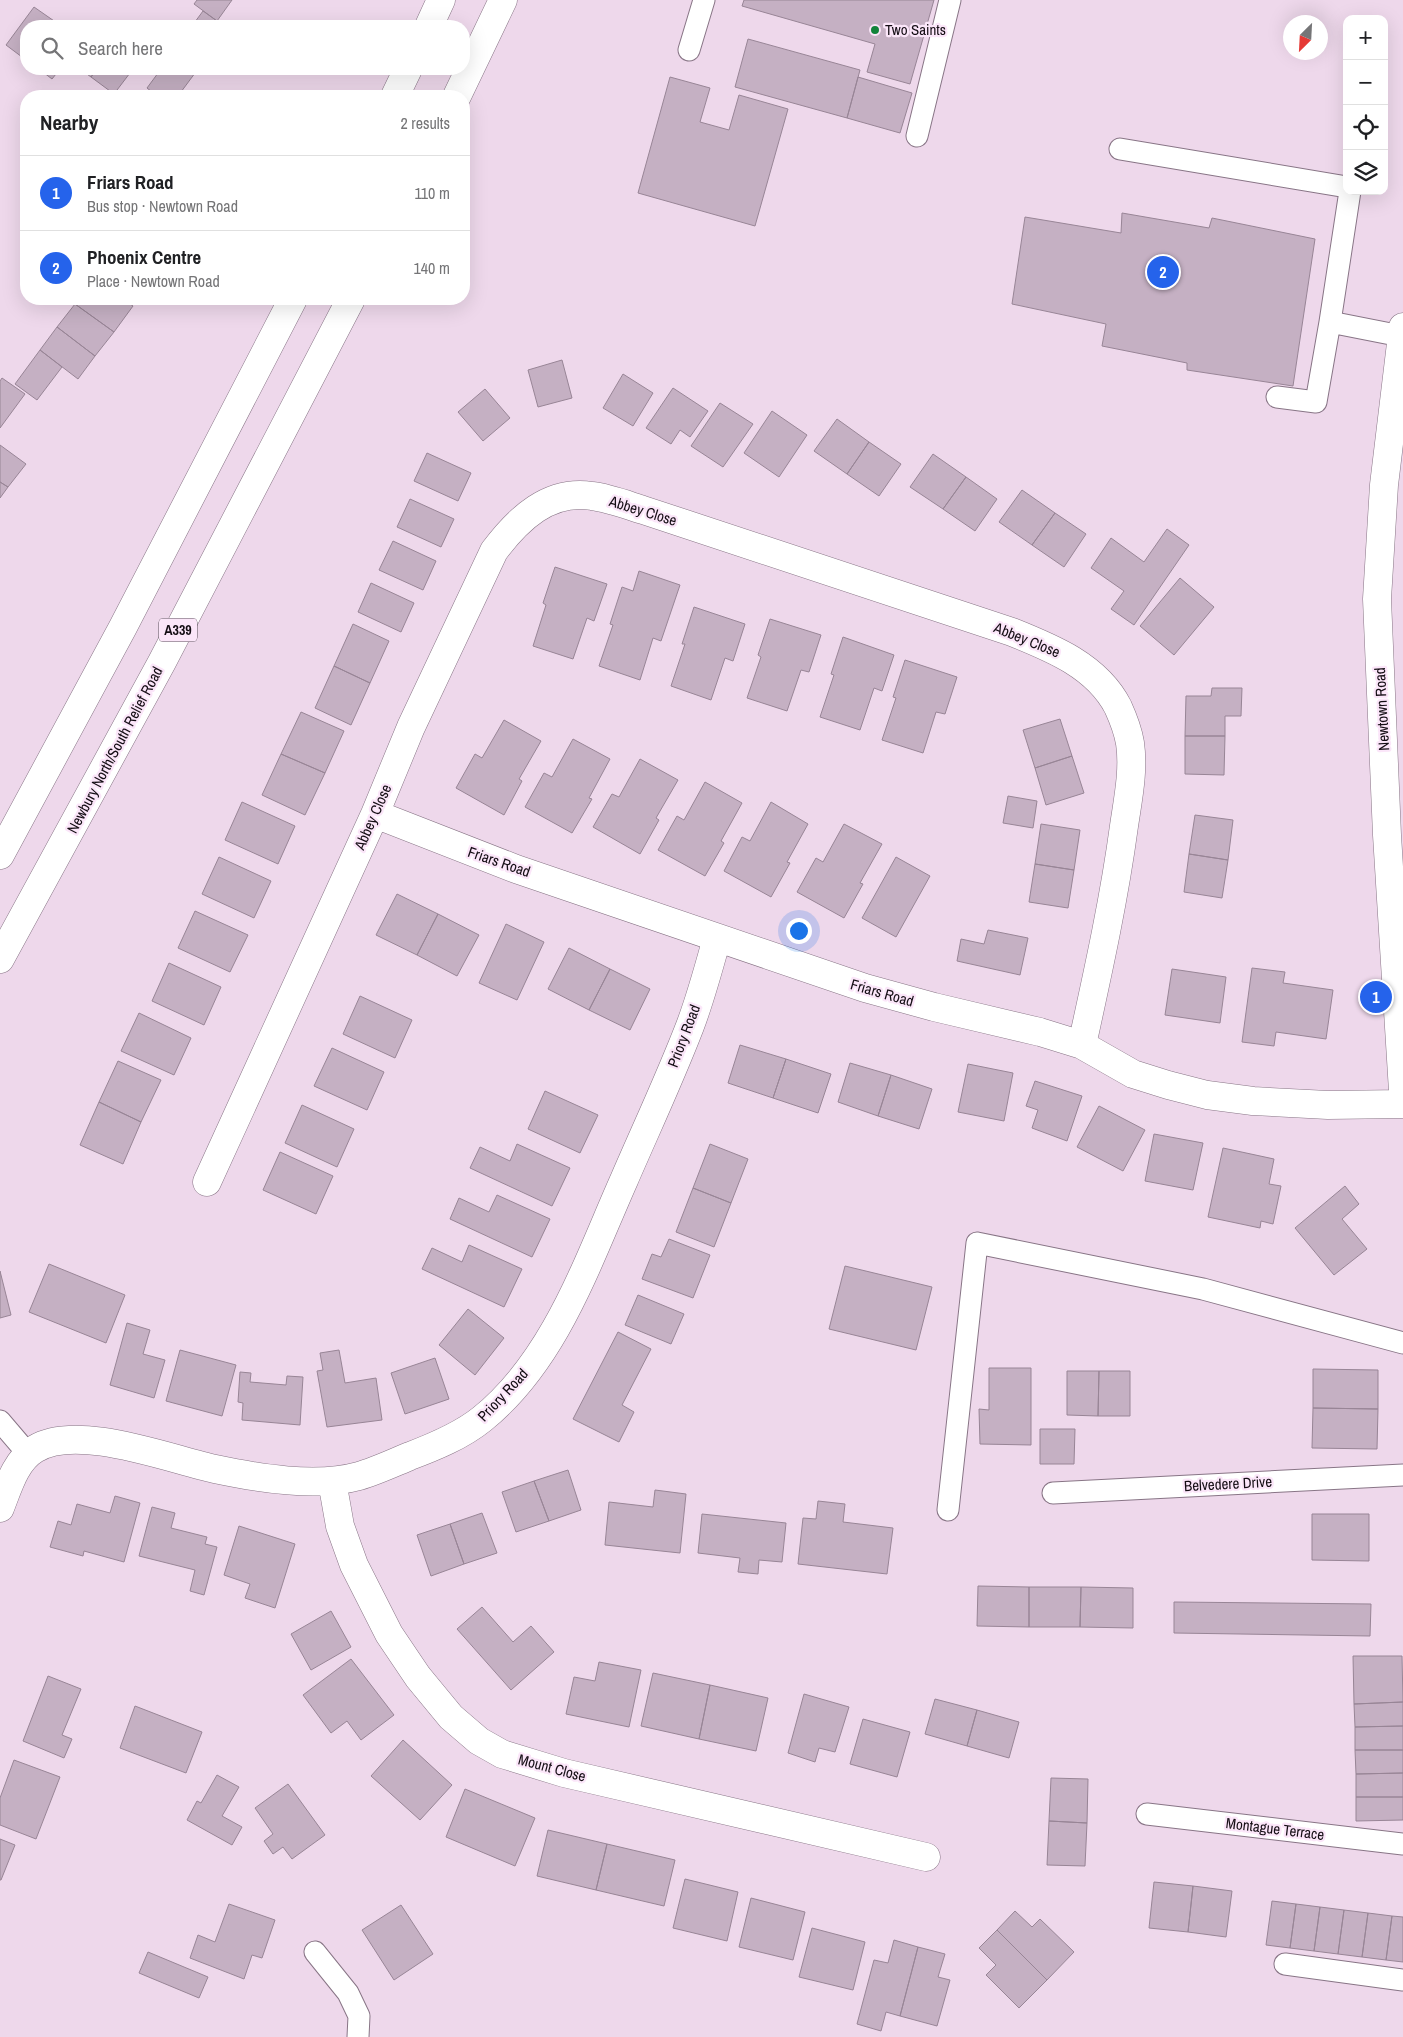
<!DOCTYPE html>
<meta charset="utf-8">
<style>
body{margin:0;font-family:"Archivo Narrow",sans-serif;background:#f6f6f6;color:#202124}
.controls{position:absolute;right:15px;top:15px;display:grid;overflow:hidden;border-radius:10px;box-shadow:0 5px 20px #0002}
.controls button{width:45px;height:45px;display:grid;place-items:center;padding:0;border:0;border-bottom:1px solid #e0e0e0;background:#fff;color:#202124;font:25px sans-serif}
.compass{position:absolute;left:1283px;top:15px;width:45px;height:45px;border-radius:50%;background:#fff;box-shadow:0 5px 20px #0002;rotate:204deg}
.you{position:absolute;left:798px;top:930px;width:18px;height:18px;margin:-12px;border:4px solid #fff;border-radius:50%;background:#1a73e8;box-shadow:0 0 0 8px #1a73e833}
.badge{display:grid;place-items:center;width:32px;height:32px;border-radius:50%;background:#2563eb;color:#fff;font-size:16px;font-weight:700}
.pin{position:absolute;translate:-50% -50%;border:2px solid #fff;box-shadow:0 1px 5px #0006}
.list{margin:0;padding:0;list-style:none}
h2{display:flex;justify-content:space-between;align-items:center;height:65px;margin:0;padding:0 20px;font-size:21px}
h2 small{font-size:16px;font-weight:400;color:#757577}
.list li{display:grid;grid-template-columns:32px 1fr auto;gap:15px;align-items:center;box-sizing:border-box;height:75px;padding:0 20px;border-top:1px solid #e0e0e0}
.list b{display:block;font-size:19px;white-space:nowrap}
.list p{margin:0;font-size:16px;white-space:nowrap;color:#757577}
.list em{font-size:16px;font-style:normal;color:#757577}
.icon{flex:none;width:28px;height:28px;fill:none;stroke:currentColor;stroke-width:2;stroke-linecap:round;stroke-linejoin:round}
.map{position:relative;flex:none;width:1403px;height:2037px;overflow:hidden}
.search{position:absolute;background:#fff;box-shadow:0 5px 20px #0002;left:20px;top:20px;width:450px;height:55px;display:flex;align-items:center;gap:12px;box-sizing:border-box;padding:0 18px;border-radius:20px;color:#757577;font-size:19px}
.panel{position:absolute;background:#fff;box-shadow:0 5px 20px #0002;left:20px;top:90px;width:450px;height:215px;border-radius:20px}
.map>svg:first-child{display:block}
.building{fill:#c5b0c3;stroke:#988596}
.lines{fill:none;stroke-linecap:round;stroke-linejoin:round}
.service-casing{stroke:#887586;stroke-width:23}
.minor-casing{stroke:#887586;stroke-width:29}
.trunk-casing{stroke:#887586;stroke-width:29}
.service{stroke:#fff;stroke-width:21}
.minor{stroke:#fff;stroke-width:28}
.trunk{stroke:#fff;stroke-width:28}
.poi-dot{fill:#12833a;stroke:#fbe6f9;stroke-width:2}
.labels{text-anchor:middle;stroke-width:4.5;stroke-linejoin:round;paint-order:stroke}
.shield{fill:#fbe6f9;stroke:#594e59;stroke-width:1}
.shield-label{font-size:14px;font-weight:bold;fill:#140d14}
.poi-label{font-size:15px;fill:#140d14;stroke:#fbe6f9;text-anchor:start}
.street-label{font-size:15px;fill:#140d14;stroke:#fbe6f9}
</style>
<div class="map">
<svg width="1403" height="2037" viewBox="0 0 1403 2037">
<rect width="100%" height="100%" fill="#eed8eb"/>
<path class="building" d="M197,0H232L217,21L194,4Z
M744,0H934L910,84L867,72L875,44L742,6Z
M34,7L57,23L55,26H26V60L6,45Z
M203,11L224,26H192Z
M748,39L860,70L847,118L735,87Z
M39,69H60L52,79Z
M80,69H97L91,77Z
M97,69H133L114,94L91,77Z
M161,69H198L178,96H157L147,88Z
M670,77L710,88L700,122L729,130L739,95L788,109L755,226L638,193Z
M858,77L912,93L900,133L847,118Z
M1122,213L1209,228L1212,218L1315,239L1293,386L1187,370V363L1102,346L1106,324L1012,304L1025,217L1121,233Z
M79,299H123L133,306L114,332L75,304Z
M75,304L114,332L95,356L57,327Z
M57,327L95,356L78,379L40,350Z
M40,350L62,367L37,400L15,384Z
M562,360L572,398L538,407L528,370Z
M623,374L653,393L633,426L603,408Z
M2,378L25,394L0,428V381Z
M673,388L708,411L690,437L680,430L671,444L646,428Z
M485,389L510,418L483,441L458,412Z
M720,403L753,424L723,467L691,446Z
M772,411L807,435L779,477L744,453Z
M837,419L869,442L847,474L814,451Z
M869,442L901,464L879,496L847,474Z
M0,445L26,464L8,487L0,482Z
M427,453L471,473L458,501L414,481Z
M933,454L966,477L943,509L910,487Z
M966,477L997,499L975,531L943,509Z
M0,482L8,487L0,498Z
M1022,490L1055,513L1032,545L999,522Z
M410,499L454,519L441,547L397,527Z
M1055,513L1086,534L1064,567L1032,545Z
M1167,529L1189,545L1134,625L1111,609L1124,591L1091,568L1111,538L1144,562Z
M393,541L436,561L423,590L379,570Z
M555,567L607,584L594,621L587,618L573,659L533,646L546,605L543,603Z
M639,571L680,585L661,641L653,638L640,680L599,666L613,625L610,624L622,587L633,591Z
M1180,578L1214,607L1174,655L1140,626Z
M371,583L414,603L401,632L358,612Z
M694,607L745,624L733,661L725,658L711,700L671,686L685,644H682Z
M770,619L821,635L809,672L801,670L787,711L747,698L761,657L758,655Z
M353,624L389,641L370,683L334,666Z
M843,637L894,655L882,691L874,688L860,730L820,717L834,675L831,674Z
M905,660L957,677L945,714L936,712L923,753L882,740L896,698L893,697Z
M334,666L370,683L351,725L315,708Z
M1212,688H1242L1241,716H1225V736H1185L1186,696H1211Z
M301,712L344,731L325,773L281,754Z
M1060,719L1072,756L1035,768L1023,730Z
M504,720L541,741L519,779L522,781L504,815L456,788L475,754L482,758Z
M1185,736H1225L1224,775L1185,774Z
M573,739L610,759L589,798L592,799L572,833L525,807L544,773L552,777Z
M281,754L325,773L305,815L262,795Z
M1072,756L1084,793L1046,805L1035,768Z
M640,759L678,780L656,818L659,820L640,854L593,827L612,794L619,797Z
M705,782L742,803L721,841L724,843L705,876L658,850L677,816L684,820Z
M1008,796L1037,801L1033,828L1003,823Z
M242,802L295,826L278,864L225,840Z
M771,802L808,824L787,862L790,863L771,897L724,871L742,837L750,841Z
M1195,815L1233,820L1228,860L1189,854Z
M844,824L882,844L860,883L863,884L844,918L797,892L816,858L823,862Z
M1041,824L1080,830L1074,870L1035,864Z
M1189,854L1228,860L1222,898L1184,892Z
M219,857L271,881L254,918L202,894Z
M896,857L930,876L896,937L862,918Z
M1035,864L1074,870L1068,908L1029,902Z
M397,894L438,914L417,955L376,935Z
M195,911L248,935L230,972L178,948Z
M438,914L479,935L457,976L417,955Z
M506,924L544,942L517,1000L479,983Z
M988,930L1028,938L1020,975L957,961L961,939L984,944Z
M569,948L610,969L589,1010L548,989Z
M169,963L221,987L204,1025L152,1001Z
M1252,968L1285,972L1283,983L1333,990L1326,1039L1276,1032L1274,1046L1242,1042Z
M610,969L650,989L630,1030L589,1010Z
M1172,969L1226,977L1220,1023L1165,1015Z
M360,996L412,1020L395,1058L343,1034Z
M139,1013L191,1038L174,1075L121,1051Z
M740,1045L786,1059L773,1098L728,1083Z
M332,1048L384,1072L367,1110L314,1086Z
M786,1059L831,1074L818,1113L773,1098Z
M118,1061L161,1080L141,1122L99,1102Z
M850,1063L891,1075L878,1116L838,1102Z
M968,1064L1013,1073L1004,1121L958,1112Z
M891,1075L932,1089L919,1129L878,1116Z
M1035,1081L1082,1096L1067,1141L1032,1128L1038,1110L1026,1106Z
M545,1091L598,1115L580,1153L528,1129Z
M99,1102L141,1122L123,1164L80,1145Z
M302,1105L354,1129L337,1167L285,1143Z
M1099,1106L1145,1130L1123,1171L1077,1147Z
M1154,1134L1203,1143L1193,1190L1145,1181Z
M517,1144L570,1168L552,1206L470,1168L480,1147L510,1161Z
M710,1144L748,1159L731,1203L693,1188Z
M1223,1148L1274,1159L1269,1184L1281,1186L1273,1224L1261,1221L1260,1228L1208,1217Z
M280,1152L333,1176L316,1214L263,1190Z
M1345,1186L1359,1204L1342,1219L1367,1249L1334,1275L1295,1228Z
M693,1188L731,1203L714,1247L676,1232Z
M497,1195L550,1219L532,1257L450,1219L459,1198L489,1212Z
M669,1239L710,1255L693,1298L642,1279L652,1254L661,1257Z
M469,1245L522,1269L504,1307L422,1269L432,1248L462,1262Z
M49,1264L125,1295L106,1343L29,1312Z
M845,1266L932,1287L916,1350L829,1329Z
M0,1271L11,1315L0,1318Z
M638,1295L684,1314L671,1344L625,1325Z
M468,1309L504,1338L475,1375L439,1345Z
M127,1323L150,1330L143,1354L165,1360L154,1398L110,1385Z
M618,1332L651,1349L622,1405L634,1412L619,1442L573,1419Z
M180,1350L236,1365L222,1416L166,1401Z
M339,1350L345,1383L376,1378L382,1420L327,1427L317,1371L323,1370L320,1353Z
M435,1358L449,1399L405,1414L391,1373Z
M989,1368H1031V1445L980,1444L979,1409L989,1410Z
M1313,1369L1378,1370V1409L1313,1408Z
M1067,1371H1099L1098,1416L1067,1415Z
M1099,1371H1130V1416H1098Z
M240,1372L251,1373L250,1382L286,1385L287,1376L303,1377L300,1425L242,1420L243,1403L238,1402Z
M1313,1408L1378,1409L1377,1449L1312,1448Z
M1040,1429H1075L1074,1464H1040Z
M568,1470L581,1510L549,1521L534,1481Z
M534,1481L549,1521L516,1532L502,1492Z
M655,1490L686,1494L680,1553L605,1545L609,1502L653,1507Z
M115,1496L140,1503L124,1562L84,1551L83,1556L50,1547L58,1521L71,1525L77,1504L110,1513Z
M818,1501L845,1504L843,1522L893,1528L887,1574L798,1564L803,1518L816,1519Z
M152,1507L175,1513L171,1528L207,1537L205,1544L217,1547L204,1595L190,1591L195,1570L139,1556Z
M482,1513L497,1553L464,1564L450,1524Z
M702,1514L786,1523L782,1562L759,1560L758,1574L738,1572L740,1558L698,1553Z
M1312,1514H1369V1561L1312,1560Z
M450,1524L464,1564L431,1576L417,1535Z
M239,1526L295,1544L275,1608L245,1598L250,1584L224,1575Z
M978,1586L1029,1587V1627L977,1626Z
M1029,1587H1081L1080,1627H1029Z
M1081,1587L1133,1588V1628L1080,1627Z
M1174,1602L1371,1604L1370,1636L1174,1633Z
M482,1607L513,1642L531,1626L554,1652L511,1690L457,1629Z
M331,1611L351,1647L311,1670L291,1634Z
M1353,1656H1402L1403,1702L1354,1704Z
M351,1659L394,1715L361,1740L347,1721L331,1733L303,1695Z
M599,1662L641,1670L629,1727L566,1714L574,1677L595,1681Z
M653,1673L710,1685L699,1739L641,1726Z
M48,1676L81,1689L62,1735L72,1739L64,1758L23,1741Z
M710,1685L768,1698L756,1751L699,1739Z
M804,1694L849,1707L835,1752L819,1748L815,1762L788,1753Z
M935,1699L977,1710L967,1746L925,1734Z
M1403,1702V1726L1355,1727L1354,1704Z
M135,1706L202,1732L186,1773L120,1748Z
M977,1710L1019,1722L1009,1758L967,1746Z
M863,1719L910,1732L897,1777L850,1764Z
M1403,1726V1750H1355V1727Z
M403,1740L452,1785L420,1820L371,1776Z
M1355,1750H1403V1773L1356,1774Z
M14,1760L60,1777L36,1839L0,1825V1798Z
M1403,1773V1797H1356V1774Z
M217,1775L239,1787L222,1816L242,1827L232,1845L187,1820L197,1801L201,1803Z
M1051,1778L1088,1779L1087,1823L1049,1821Z
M288,1784L325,1835L292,1859L283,1847L273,1854L264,1841L273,1834L255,1808Z
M465,1789L535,1818L515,1866L446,1837Z
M1356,1797H1403V1820L1356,1821Z
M1049,1821L1087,1823L1085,1866L1047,1865Z
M548,1830L607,1844L596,1890L537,1876Z
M0,1839L15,1845L1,1880H0Z
M607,1844L675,1860L664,1906L596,1890Z
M685,1879L738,1892L727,1941L673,1928Z
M1154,1882L1193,1886L1188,1932L1149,1928Z
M1193,1886L1232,1891L1226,1937L1188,1932Z
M751,1898L805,1912L793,1960L739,1947Z
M1272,1901L1296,1904L1290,1948L1266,1945Z
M229,1904L275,1920L262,1958L252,1955L244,1979L190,1958L198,1935L215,1942Z
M1296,1904L1320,1907L1314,1951L1290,1948Z
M401,1905L433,1954L394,1980L362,1930Z
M1320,1907L1344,1910L1338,1954L1314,1951Z
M1344,1910L1368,1913L1362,1957L1338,1954Z
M1015,1911L1032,1927L1040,1919L1074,1952L1047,1980L997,1930Z
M1368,1913L1392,1916L1386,1960L1362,1957Z
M1392,1916L1403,1917V1962L1386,1960Z
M812,1928L865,1942L853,1990L799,1977Z
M997,1930L1047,1980L1019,2008L986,1975L996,1965L979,1948Z
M894,1940L918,1947L900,2016L886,2012L881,2031L857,2024L874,1960L888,1963Z
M918,1947L945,1954L938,1977L950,1980L937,2026L900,2016Z
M148,1952L208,1977L199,1998L139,1973Z"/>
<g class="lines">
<defs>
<path id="service" d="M689,50L704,0
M917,136L950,0
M1120,149L1347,187
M1350,191L1330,322L1401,336
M1277,397L1316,402L1330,322
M0,1421L29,1455
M1053,1493L1403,1475
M948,1510L977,1243L1203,1289L1403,1343
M1147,1814L1403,1844
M315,1952L348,1993L359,2016L358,2037
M1285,1964L1403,1980"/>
<path id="minor" d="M1403,327L1384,485L1377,599L1387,835L1403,1091
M375,814L516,869L865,988L934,1007L1040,1032L1082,1045L1133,1074L1168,1085L1207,1095L1253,1101L1328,1105L1403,1104
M207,1182L375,814L411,727L494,551C518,519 549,489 592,496C609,498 627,505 643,510L1012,632C1052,648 1097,666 1118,707C1123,718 1128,731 1130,743C1134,770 1128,799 1124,826C1114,900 1098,972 1082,1045
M332,1481L340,1526L354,1565L389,1634L418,1677L451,1717L479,1741L502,1754L564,1773L926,1857
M0,1508C8,1488 15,1461 35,1449C77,1423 169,1459 215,1469C258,1478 316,1488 359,1476C376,1471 393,1463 410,1456C434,1447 461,1436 482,1419C555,1360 587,1263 624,1180C646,1129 670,1078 690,1026C701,997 709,967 717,938"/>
<path id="trunk" d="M429,26L441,0
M395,96L408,69
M457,96L503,0
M0,855L123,627L293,299
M0,959L162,662L351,299"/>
</defs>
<use href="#service" class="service-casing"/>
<use href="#minor" class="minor-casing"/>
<use href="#trunk" class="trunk-casing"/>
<use href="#service" class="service"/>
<use href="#minor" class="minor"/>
<use href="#trunk" class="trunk"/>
</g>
<circle class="poi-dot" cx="875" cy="30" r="5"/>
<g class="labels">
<rect class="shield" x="159" y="618.5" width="38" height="23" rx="4"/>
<g class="shield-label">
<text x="178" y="635">A339</text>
</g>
<g class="poi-label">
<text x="885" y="35">Two Saints</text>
</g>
<g class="street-label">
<text transform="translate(643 511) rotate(17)" y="5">Abbey Close</text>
<text transform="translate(1027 640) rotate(22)" y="5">Abbey Close</text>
<text transform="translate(1382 709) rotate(-93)" y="5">Newtown Road</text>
<text transform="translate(115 750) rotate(-62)" y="5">Newbury North/South Relief Road</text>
<text transform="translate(373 817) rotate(-66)" y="5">Abbey Close</text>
<text transform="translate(499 862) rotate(19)" y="5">Friars Road</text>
<text transform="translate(882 993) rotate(16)" y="5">Friars Road</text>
<text transform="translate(684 1036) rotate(-69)" y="5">Priory Road</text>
<text transform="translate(503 1395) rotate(-47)" y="5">Priory Road</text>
<text transform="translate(1228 1484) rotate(-3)" y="5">Belvedere Drive</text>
<text transform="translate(552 1768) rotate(15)" y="5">Mount Close</text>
<text transform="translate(1275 1829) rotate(7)" y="5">Montague Terrace</text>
</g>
</g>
</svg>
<div class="controls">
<button>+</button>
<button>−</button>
<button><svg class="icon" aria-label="locate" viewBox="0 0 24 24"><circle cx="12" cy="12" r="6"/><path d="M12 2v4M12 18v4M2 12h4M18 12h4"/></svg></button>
<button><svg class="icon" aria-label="layers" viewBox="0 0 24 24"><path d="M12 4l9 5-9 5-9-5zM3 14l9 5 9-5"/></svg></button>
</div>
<svg class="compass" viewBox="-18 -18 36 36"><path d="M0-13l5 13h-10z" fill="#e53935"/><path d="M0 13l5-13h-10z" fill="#757577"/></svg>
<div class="you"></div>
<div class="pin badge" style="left:1376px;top:997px">1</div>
<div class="pin badge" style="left:1163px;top:272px">2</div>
<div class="search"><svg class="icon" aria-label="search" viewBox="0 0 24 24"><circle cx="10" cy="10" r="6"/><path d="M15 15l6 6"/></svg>Search here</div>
<section class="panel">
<h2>Nearby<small>2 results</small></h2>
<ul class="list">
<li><span class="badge">1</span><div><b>Friars Road</b><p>Bus stop · Newtown Road</p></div><em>110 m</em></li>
<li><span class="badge">2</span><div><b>Phoenix Centre</b><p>Place · Newtown Road</p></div><em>140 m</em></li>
</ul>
</section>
</div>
